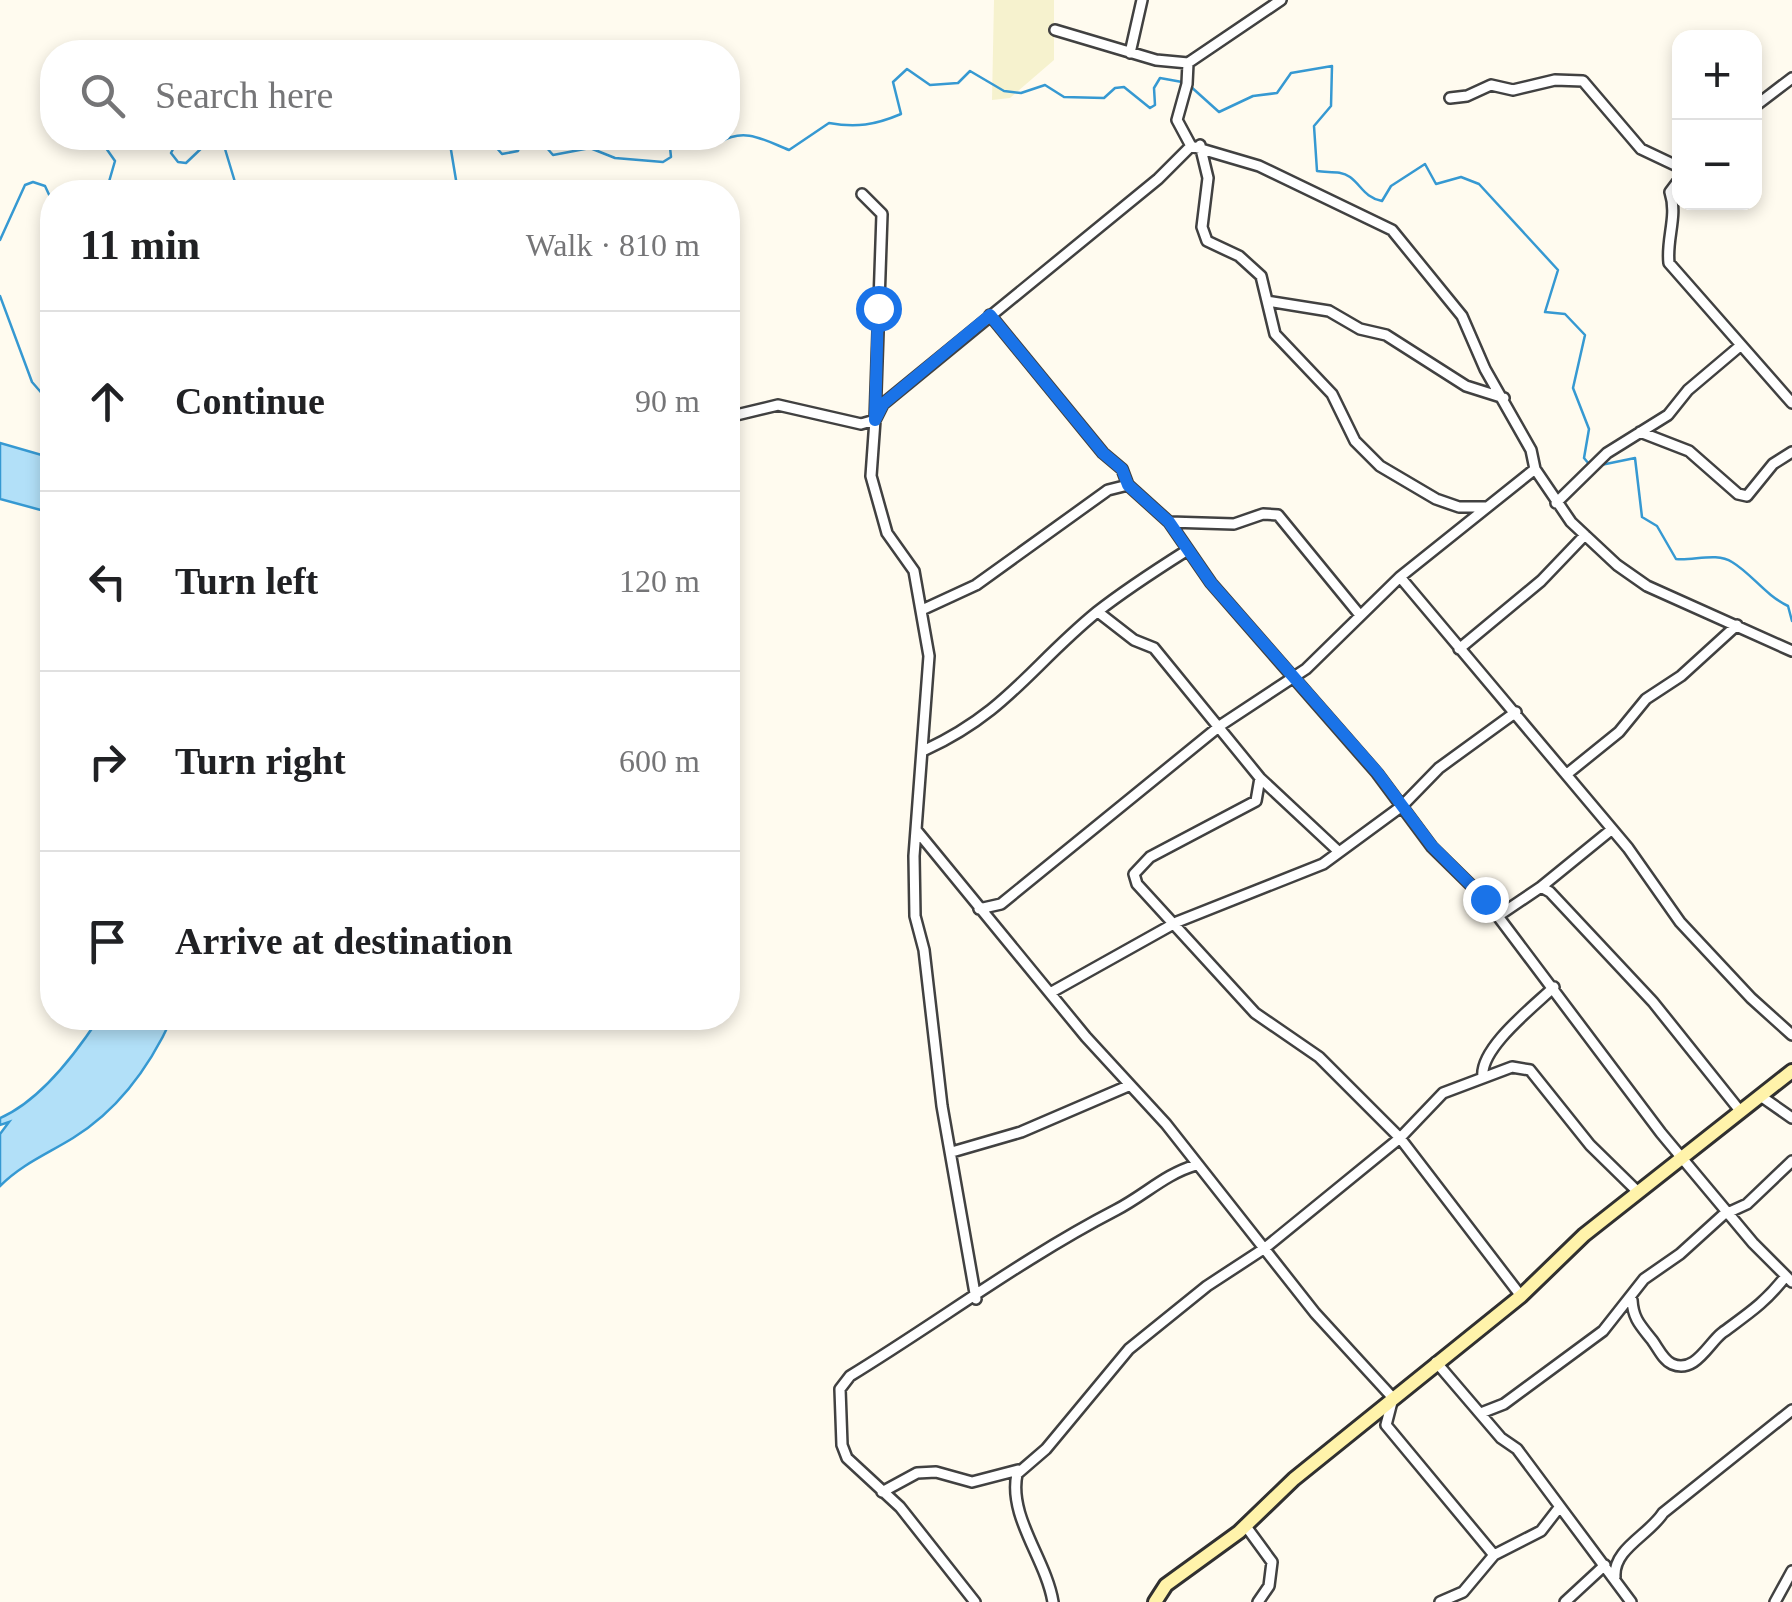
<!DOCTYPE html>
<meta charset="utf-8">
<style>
body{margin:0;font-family:"Times New Roman",serif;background:#f6f6f6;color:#202124}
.controls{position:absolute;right:30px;top:30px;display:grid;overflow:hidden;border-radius:20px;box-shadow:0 5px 15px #0003}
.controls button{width:90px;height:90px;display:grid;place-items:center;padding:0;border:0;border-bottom:2px solid #e0e0e0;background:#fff;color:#202124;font:50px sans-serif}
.stop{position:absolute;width:30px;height:30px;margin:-22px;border:8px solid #1a73e8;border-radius:50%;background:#fff}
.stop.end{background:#1a73e8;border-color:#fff;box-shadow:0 2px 10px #0008}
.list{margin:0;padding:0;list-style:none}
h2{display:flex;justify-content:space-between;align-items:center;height:130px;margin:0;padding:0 40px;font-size:42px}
h2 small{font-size:32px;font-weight:400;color:#757577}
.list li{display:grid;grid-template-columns:65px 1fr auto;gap:30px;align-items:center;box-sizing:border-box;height:180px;padding:0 40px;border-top:2px solid #e0e0e0}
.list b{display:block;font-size:38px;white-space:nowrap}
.list em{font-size:32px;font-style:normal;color:#757577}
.icon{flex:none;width:55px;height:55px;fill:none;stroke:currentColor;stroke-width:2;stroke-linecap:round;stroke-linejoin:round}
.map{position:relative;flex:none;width:1792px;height:1602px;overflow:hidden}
.search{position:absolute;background:#fff;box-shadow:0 5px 15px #0003;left:40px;top:40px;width:700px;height:110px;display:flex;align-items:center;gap:25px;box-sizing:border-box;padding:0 35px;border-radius:40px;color:#757577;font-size:38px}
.panel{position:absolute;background:#fff;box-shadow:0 5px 15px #0003;left:40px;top:180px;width:700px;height:850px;border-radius:40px}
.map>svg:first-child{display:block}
.farmland{fill:#f6f2ce}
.water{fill:#b2e0f8;stroke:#3699d2;stroke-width:2.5}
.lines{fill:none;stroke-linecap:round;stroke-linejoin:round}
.stream{stroke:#3699d2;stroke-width:2.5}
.street-casing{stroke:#414141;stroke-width:14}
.secondary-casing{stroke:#303030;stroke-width:18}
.street{stroke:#fff;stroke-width:9}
.secondary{stroke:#fff3aa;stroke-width:12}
.route{stroke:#1a73e8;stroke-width:12}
</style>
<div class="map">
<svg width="1792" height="1602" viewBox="0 0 1792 1602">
<rect width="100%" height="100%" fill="#fffbef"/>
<path class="farmland" d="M994,0H1054V60L1010,98L992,100Z"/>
<path class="water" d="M0,443L52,458V513L0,499Z
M99,1018H172C150,1066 120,1109 73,1138C47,1154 22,1164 0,1186V1134L9,1122L0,1125V1118C40,1101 76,1053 99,1018Z"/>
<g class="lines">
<path class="stream" d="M1189,85L1219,112L1253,96L1277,93L1291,73L1332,66L1331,106L1314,126L1317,171C1328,173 1340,170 1350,177C1362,186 1364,197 1382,201L1391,186L1425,164L1436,184L1461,177L1479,184L1558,270L1545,312L1565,314L1585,335L1573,388L1589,429L1584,458L1589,464
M99,138L115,161L106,192
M179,138L171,153L178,162L186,163L208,142H217L225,149L238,192
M449,138L458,192
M488,138L502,154L518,151L522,138
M546,138V147L553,155L590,148L615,158L663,162L671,157L669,138
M703,138L720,142C745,127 764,140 789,150L829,123C856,128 875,125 901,114L893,82L907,69L930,85L958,83L970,71L1004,91L1021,93L1045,85L1064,97L1104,98L1115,88L1124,87L1150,108L1155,105L1154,88L1160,78L1182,82
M0,240L25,185L33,182L45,186L52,201
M0,296L32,382L52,405
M1596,466L1635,458L1642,517L1657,526L1676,559C1693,561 1717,552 1732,562C1752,574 1765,595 1788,606L1792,621"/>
<defs>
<path id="street" d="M1055,30L1156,60L1188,63L1281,0
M1130,53L1142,0
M1188,63L1187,84L1177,120L1191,146
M1450,98L1467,96L1491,85L1513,90L1555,80L1583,81L1641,149L1679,167
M1754,107L1792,78
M1200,145L1208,178L1202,227L1207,241L1239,256L1261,276L1275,334L1332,394L1355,441L1380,466L1436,499L1459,507H1486
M1680,167L1679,180L1670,192C1678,216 1666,239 1669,263L1792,403
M1267,301L1329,311L1360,329L1386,335L1466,386L1504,398
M990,315L1103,453L1122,469L1128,485L1169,522L1211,583L1377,773L1432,847L1485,899L1661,1133L1753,1243L1792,1282
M728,417L778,405L861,424L875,420L882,214L862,194
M1640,432L1689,451L1738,494L1747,496L1773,464L1792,452
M1556,503L1607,453L1668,415L1688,390L1740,346
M1169,522L1234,524L1263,514L1278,515L1359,614
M1400,577L1628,848L1680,922L1751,998L1792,1035
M924,609L976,585L1108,490L1128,485
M1098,612L1134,640L1154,648L1260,778L1337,850
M1459,649L1541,581L1585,535
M925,750C1007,712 1031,666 1097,612C1125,590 1156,570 1186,551
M1567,774L1619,732L1646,699L1681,676L1737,625
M1260,778L1256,801L1150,857L1134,874L1137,884L1255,1013L1319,1057L1400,1138L1521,1296
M917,831L1086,1037L1166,1124L1315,1313L1393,1398L1386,1425L1494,1555
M1541,887L1611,830
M979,909L1001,904L1221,725L1306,669L1400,577L1535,469
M1498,916L1541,887L1550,892L1653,1002L1741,1112
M1050,993L1177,922L1323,864L1402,806L1439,768L1516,712
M1483,1077C1479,1049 1533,1007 1554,987
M1762,1097L1792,1118
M952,1152L1021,1132L1128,1086
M976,1299L942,1106L924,950L915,916L914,856L929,656L914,571L887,533L871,476L875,420L883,404L1158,179L1191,146L1259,166L1392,230L1462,316L1485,369L1531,450L1535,469L1571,522L1617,565L1647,586L1792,651
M1632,1300C1633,1319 1641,1326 1652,1340C1658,1348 1663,1360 1672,1364C1695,1374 1708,1344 1722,1333C1749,1313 1765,1303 1786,1276
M1436,1362L1501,1438L1517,1449L1631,1602
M1481,1413L1504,1404L1603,1331L1644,1279L1680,1254L1723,1215L1747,1204L1792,1161
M882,1492L917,1473L936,1472L972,1482L1018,1470
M1245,1525L1272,1562L1269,1586L1258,1602
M1615,1577C1613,1549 1649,1535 1663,1513L1792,1410
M975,1602L900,1507L847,1458L842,1445L840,1389L850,1376C940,1321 1023,1258 1116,1210C1145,1195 1165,1174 1196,1165
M1053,1602C1046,1559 1008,1517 1017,1474L1046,1449L1129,1349L1207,1286L1265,1248L1400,1138L1443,1093L1512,1067L1530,1070L1590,1145L1637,1191
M1440,1602L1463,1592L1494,1555L1541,1531L1558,1509
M1565,1602L1605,1565
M1775,1602L1792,1571"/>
<path id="secondary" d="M1155,1602L1166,1585L1239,1532L1294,1479L1521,1296L1584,1235L1792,1071"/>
</defs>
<use href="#street" class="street-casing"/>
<use href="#secondary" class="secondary-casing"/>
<use href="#street" class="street"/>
<use href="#secondary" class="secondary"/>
</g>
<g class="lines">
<path class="route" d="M878,308L875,420L883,404L990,315L1103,453L1122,469L1128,485L1169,522L1211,583L1377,772L1432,846L1485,899"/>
</g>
</svg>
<div class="controls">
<button>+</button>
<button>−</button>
</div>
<div class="stop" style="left:878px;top:308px"></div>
<div class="stop end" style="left:1485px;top:899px"></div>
<div class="search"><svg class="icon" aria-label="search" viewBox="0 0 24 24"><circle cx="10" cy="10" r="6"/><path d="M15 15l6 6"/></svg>Search here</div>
<section class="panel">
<h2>11 min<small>Walk · 810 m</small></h2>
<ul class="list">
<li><svg class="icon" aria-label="ahead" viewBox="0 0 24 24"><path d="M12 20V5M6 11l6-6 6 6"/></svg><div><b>Continue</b></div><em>90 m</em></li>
<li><svg class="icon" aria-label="left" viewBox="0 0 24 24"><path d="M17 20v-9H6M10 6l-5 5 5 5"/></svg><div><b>Turn left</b></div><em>120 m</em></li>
<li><svg class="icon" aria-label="right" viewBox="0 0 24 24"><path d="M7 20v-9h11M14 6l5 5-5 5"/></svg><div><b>Turn right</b></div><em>600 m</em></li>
<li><svg class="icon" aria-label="arrive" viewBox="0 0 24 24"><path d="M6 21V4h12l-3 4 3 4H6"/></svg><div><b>Arrive at destination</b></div></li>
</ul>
</section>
</div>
